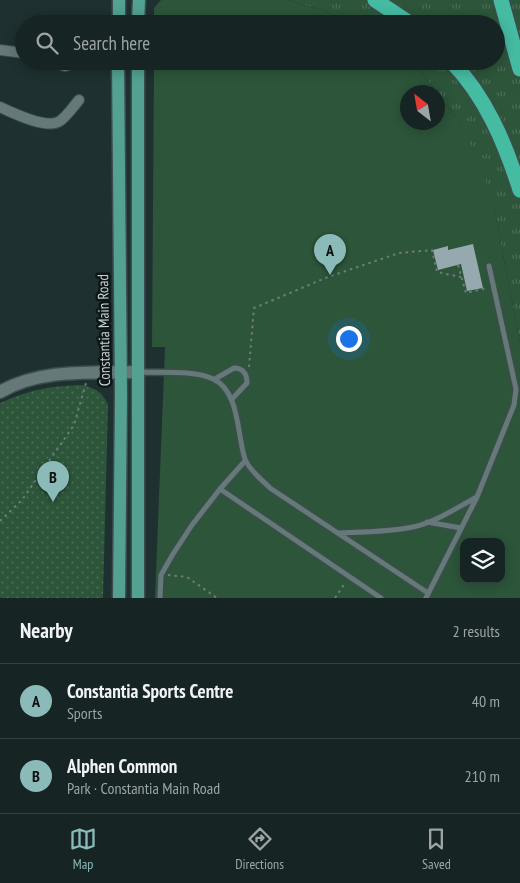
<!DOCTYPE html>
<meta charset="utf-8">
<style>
body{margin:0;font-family:"PT Sans Narrow",sans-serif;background:#1f2c2c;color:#f1f3f6}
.controls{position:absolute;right:15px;bottom:15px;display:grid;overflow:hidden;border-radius:10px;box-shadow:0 2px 12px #0003}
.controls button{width:45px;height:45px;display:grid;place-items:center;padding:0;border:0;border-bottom:1px solid #354141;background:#162424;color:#f1f3f6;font:25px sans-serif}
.compass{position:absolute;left:400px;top:85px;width:45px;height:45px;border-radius:50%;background:#162424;box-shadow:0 2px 12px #0003;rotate:329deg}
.you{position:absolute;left:348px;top:338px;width:18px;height:18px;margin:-12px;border:4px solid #fff;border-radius:50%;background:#1a73e8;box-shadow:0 0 0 8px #1a73e833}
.badge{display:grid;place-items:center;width:32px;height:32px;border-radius:50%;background:#8bbbb9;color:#111;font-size:16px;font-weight:700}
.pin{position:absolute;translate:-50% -41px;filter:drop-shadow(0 1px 2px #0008)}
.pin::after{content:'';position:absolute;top:26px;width:18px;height:15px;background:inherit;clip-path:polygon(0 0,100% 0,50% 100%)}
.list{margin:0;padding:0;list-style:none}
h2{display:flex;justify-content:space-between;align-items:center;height:65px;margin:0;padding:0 20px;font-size:21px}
h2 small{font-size:16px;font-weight:400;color:#9ea4a6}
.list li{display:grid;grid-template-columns:32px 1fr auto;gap:15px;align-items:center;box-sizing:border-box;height:75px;padding:0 20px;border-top:1px solid #354141}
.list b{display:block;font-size:19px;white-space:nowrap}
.list p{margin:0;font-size:16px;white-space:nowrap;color:#9ea4a6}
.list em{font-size:16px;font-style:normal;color:#9ea4a6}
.icon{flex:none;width:28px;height:28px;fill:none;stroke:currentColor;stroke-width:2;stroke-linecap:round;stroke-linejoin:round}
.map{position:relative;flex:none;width:520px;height:598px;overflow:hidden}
.search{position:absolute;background:#162424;box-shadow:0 2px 12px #0003;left:15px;right:15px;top:15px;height:55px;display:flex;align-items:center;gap:12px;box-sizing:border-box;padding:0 18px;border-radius:28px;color:#9ea4a6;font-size:19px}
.sheet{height:215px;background:#162424}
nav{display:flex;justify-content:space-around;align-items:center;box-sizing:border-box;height:70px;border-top:1px solid #354141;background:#162424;font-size:14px;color:#9ea4a6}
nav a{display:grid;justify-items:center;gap:2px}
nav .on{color:#8bbbb9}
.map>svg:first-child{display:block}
.grass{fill:url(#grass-tufts)}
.park{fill:url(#park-dots)}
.pitch{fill:#2c553a;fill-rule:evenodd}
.building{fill:#95a9af}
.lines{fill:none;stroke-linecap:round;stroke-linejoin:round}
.service-casing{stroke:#3d4d4d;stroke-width:8}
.minor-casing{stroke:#3d4d4d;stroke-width:12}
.tertiary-casing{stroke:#3d4d4d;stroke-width:15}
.primary-casing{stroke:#3d4d4d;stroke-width:15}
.motorway-casing{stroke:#3d4d4d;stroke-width:18}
.path{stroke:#6e7c7c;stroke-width:2;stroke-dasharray:2.5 4;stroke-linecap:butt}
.service{stroke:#657979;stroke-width:5}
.minor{stroke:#657979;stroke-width:10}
.tertiary{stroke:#657979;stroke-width:12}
.primary{stroke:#52a191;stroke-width:12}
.motorway{stroke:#45bba1;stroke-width:15}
.labels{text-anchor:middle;stroke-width:5;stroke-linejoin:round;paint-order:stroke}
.street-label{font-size:15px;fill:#c9d4d4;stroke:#0e1617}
</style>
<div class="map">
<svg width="520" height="598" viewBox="0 0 520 598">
<defs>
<pattern id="grass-tufts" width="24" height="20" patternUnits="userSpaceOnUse" patternTransform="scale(1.25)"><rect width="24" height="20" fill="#2c553a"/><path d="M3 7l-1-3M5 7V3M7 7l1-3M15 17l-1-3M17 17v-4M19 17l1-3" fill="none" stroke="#496d56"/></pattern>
<pattern id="park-dots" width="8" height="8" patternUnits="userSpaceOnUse" patternTransform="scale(1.25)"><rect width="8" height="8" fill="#2c553a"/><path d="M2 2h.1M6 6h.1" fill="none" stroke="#496d56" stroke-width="1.8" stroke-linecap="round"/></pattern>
</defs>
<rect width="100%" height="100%" fill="#1e3030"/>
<path class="grass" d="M288,0H520V342L494,208L459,122L419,69L408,61H496V24H352L325,11Z"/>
<path class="park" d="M81,385C95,388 102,391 108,405L103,598H0V403C29,390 50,386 81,385Z"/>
<path class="pitch" d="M161,0H288L325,11L352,24H154V8Z
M154,61H408L419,69L436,92H408V122H438V94L459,122L480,162L494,208L520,342V598H155L165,347H152ZM464,542H501V579H464Z"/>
<path class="building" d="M473,244L483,288L467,291L461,264L438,270L433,250L448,246V250Z"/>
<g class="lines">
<defs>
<path id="service" d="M140,372C161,373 194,370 213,379C240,391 237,436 245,459C249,470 262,480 270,488L428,593
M215,379L234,368C243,368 247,374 247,383L232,399
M220,489L381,598
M427,522L461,528
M338,533C363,532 388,532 413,527C436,522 456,508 477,497
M160,598L161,575L173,554L192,525L220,489L245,461
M426,598L477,497L514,405L516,389L489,266"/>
<path id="minor" d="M0,50L24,53
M50,61L65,66L74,63
M0,107C13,113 47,130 60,121C67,116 73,107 79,100"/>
<path id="tertiary" d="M0,392C41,368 93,373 139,372"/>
<path id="primary" d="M119,24V0
M138,24L139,0
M118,61L121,395L119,598
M138,61V598"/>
<path id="motorway" d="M375,0L411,24
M501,0L520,69
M451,61C486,97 505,143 520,190"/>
</defs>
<use href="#service" class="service-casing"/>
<use href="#minor" class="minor-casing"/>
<use href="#tertiary" class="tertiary-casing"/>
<use href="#primary" class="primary-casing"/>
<use href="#motorway" class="motorway-casing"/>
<path class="path" d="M458,265L466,293L487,288
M249,367L254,308L328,277L399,253L432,250L437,272L461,277
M0,521L22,500L74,425L86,383
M168,575L187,577L217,598
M335,598L345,583"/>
<use href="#service" class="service"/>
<use href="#minor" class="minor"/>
<use href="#tertiary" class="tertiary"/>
<use href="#primary" class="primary"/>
<use href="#motorway" class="motorway"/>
</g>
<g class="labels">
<g class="street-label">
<text transform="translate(104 330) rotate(-91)" y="5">Constantia Main Road</text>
</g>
</g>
</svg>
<div class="controls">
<button><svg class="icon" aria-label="layers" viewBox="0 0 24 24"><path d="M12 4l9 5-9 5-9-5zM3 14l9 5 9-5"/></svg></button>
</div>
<svg class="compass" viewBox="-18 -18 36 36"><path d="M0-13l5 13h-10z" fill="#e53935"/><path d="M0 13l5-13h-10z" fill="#9ea4a6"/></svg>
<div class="you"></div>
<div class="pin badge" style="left:330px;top:275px">A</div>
<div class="pin badge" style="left:53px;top:502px">B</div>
<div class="search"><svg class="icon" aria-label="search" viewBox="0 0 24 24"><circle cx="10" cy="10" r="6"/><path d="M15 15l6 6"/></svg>Search here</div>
</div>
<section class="sheet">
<h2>Nearby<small>2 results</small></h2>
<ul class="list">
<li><span class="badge">A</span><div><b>Constantia Sports Centre</b><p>Sports</p></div><em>40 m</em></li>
<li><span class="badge">B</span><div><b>Alphen Common</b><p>Park · Constantia Main Road</p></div><em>210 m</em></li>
</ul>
</section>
<nav>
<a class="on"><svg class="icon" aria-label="map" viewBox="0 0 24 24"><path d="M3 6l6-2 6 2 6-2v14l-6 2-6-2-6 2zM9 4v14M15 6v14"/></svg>Map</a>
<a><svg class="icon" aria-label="directions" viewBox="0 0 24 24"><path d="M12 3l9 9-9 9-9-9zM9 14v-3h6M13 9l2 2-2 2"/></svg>Directions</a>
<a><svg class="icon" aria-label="saved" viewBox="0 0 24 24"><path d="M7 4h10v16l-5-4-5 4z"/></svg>Saved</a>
</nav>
